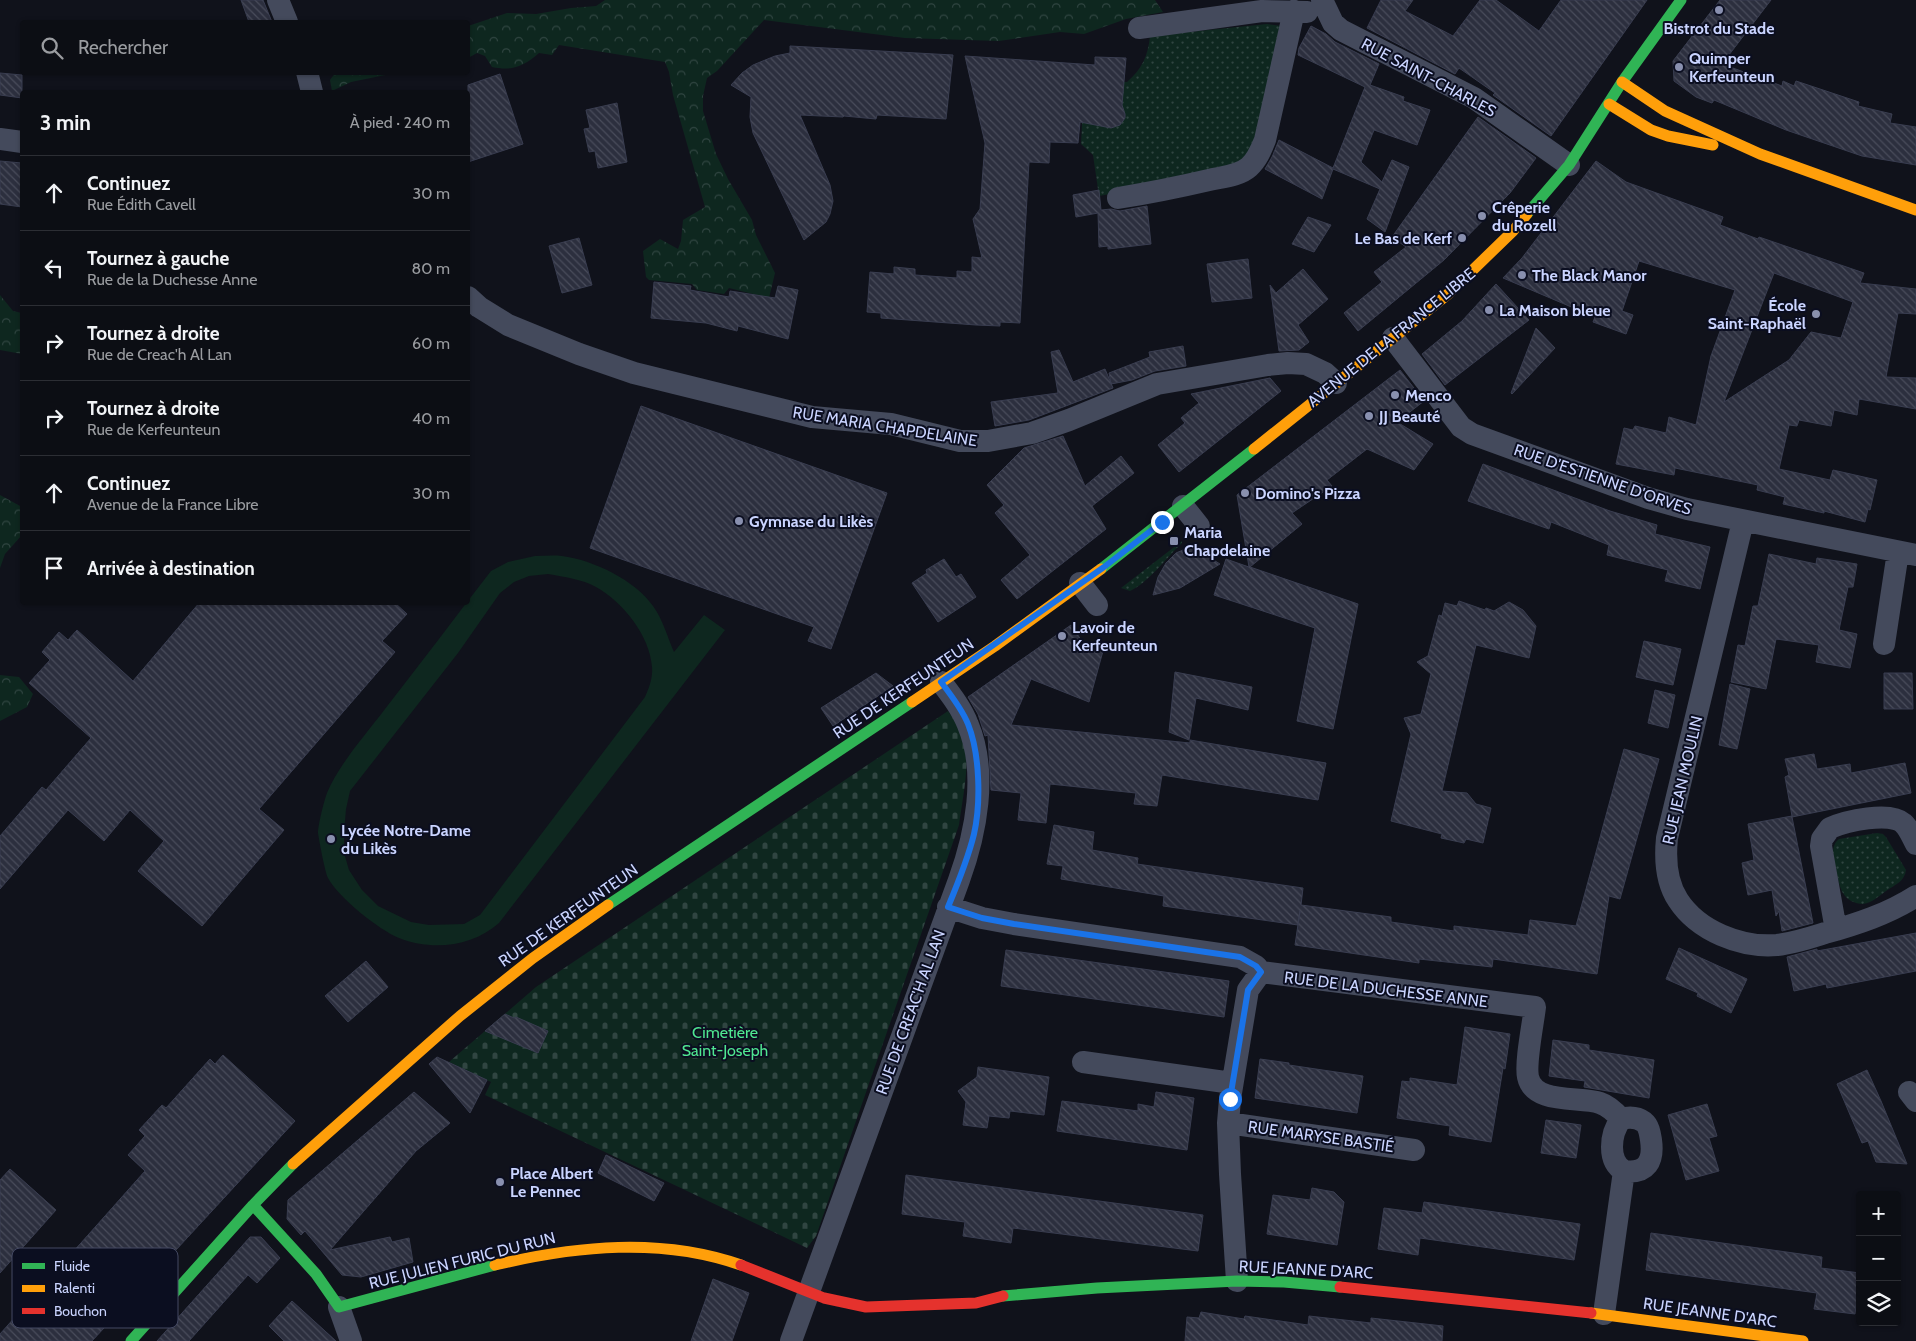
<!DOCTYPE html>
<html lang="fr">
<meta charset="utf-8">
<style>
body{margin:0;font-family:Cabin,sans-serif;background:#15171d;color:#f1f3f6}
.controls{position:absolute;right:15px;bottom:15px;display:grid;overflow:hidden;border-radius:5px;box-shadow:0 1px 4px #0004}
.controls button{width:45px;height:45px;display:grid;place-items:center;padding:0;border:0;border-bottom:1px solid #2c2e34;background:#0c0e14;color:#f1f3f6;font:25px sans-serif}
.stop{position:absolute;width:15px;height:15px;margin:-11px;border:4px solid #1a73e8;border-radius:50%;background:#fff}
.stop.end{background:#1a73e8;border-color:#fff;box-shadow:0 1px 5px #0008}
.list{margin:0;padding:0;list-style:none}
h2{display:flex;justify-content:space-between;align-items:center;height:65px;margin:0;padding:0 20px;font-size:21px}
h2 small{font-size:16px;font-weight:400;color:#9a9ca0}
.list li{display:grid;grid-template-columns:32px 1fr auto;gap:15px;align-items:center;box-sizing:border-box;height:75px;padding:0 20px;border-top:1px solid #2c2e34}
.list b{display:block;font-size:19px;white-space:nowrap}
.list p{margin:0;font-size:16px;white-space:nowrap;color:#9a9ca0}
.list em{font-size:16px;font-style:normal;color:#9a9ca0}
.icon{flex:none;width:28px;height:28px;fill:none;stroke:currentColor;stroke-width:2;stroke-linecap:round;stroke-linejoin:round}
.map{position:relative;flex:none;width:1916px;height:1341px;overflow:hidden}
.search{position:absolute;background:#0c0e14;box-shadow:0 1px 4px #0004;left:20px;top:20px;width:450px;height:55px;display:flex;align-items:center;gap:12px;box-sizing:border-box;padding:0 18px;border-radius:5px;color:#9a9ca0;font-size:19px}
.panel{position:absolute;background:#0c0e14;box-shadow:0 1px 4px #0004;left:20px;top:90px;width:450px;height:515px;border-radius:5px}
.map>svg:first-child{display:block}
.grass{fill:url(#grass-dots)}
.forest{fill:url(#forest-crowns)}
.cemetery{fill:url(#cemetery-stones)}
.garden{fill:#0e271f;fill-rule:evenodd}
.building{fill:url(#building-back-hatch);stroke:#393d50;fill-rule:evenodd}
.lines{fill:none;stroke-linecap:round;stroke-linejoin:round}
.street{stroke:#444a5c;stroke-width:22}
.fast{stroke:#30b455;stroke-width:11}
.slow{stroke:#ff9f0a;stroke-width:11}
.jam{stroke:#e5322d;stroke-width:11}
.route{stroke:#1a73e8;stroke-width:6}
.poi-dot{fill:#8990af;stroke:#0b0e20;stroke-width:2}
.labels{text-anchor:middle;stroke-width:4;stroke-linejoin:round;paint-order:stroke}
.poi-label{font-size:16px;font-weight:bold;fill:#cad4ff;stroke:#0b0e20;text-anchor:start}
.street-label{font-size:16px;fill:#cad4ff;stroke:#0b0e20}
.park-label{font-size:16px;fill:#4fe691;stroke:#0b0e20}
.key{fill:#0b0e20;stroke:#444963;stroke-width:1}
.key-label{font-size:14px;fill:#cad4ff}
</style>
<div class="map">
<svg width="1916" height="1341" viewBox="0 0 1916 1341">
<defs>
<pattern id="grass-dots" width="8" height="8" patternUnits="userSpaceOnUse" patternTransform="scale(1.25)"><rect width="8" height="8" fill="#0e271f"/><path d="M2 2h.1M6 6h.1" fill="none" stroke="#304541" stroke-width="1.8" stroke-linecap="round"/></pattern>
<pattern id="forest-crowns" width="20" height="18" patternUnits="userSpaceOnUse" patternTransform="scale(1.25)"><rect width="20" height="18" fill="#0e271f"/><path d="M2 6a3 3 0 1 1 6 0M12 15a3 3 0 1 1 6 0" fill="none" stroke="#304541"/></pattern>
<pattern id="cemetery-stones" width="16" height="16" patternUnits="userSpaceOnUse" patternTransform="scale(1.25)"><rect width="16" height="16" fill="#0e271f"/><path d="M2 7V4a2 2 0 0 1 4 0v3zM10 15v-3a2 2 0 0 1 4 0v3z" fill="#304541"/></pattern>
<pattern id="building-back-hatch" width="6" height="6" patternUnits="userSpaceOnUse" patternTransform="scale(1.25)"><rect width="6" height="6" fill="#2c2f3e"/><path d="M-1 5l2 2M0 0l6 6M5-1l2 2" fill="none" stroke="#494c5b"/></pattern>
</defs>
<rect width="100%" height="100%" fill="#10121b"/>
<path class="grass" d="M1267,24L1282,26L1266,115L1247,159L1198,177L1099,196L1093,155L1081,144L1083,106L1091,81L1127,82C1142,69 1148,56 1150,36Z
M1182,541V543C1166,558 1148,583 1130,591L1121,588Z
M1877,833L1883,834L1886,837L1906,870C1905,881 1895,885 1886,891C1879,896 1872,903 1863,904C1855,904 1847,900 1843,893C1839,887 1833,860 1833,852C1833,847 1835,842 1839,839Z"/>
<path class="forest" d="M605,0H1155L1163,12L1126,19L1084,34L1060,32L999,41L905,38L764,20L717,71L707,78L703,96V111L716,154L728,179L752,220L756,235L775,273L769,298L729,288L724,294L697,290L692,284L649,280L646,277L643,251L660,239L678,249L681,241L683,220L705,207L673,95L669,72L665,62L559,45L552,55L539,53C523,67 512,71 492,67L485,56L477,53L468,58V26L507,13L536,14L571,8L596,6Z
M335,73V72L395,73L351,82L332,91L330,80Z
M0,295L13,311L22,313V354L0,350Z
M0,495L22,507V535L5,554L0,568Z
M0,675L19,677L33,694L27,707L0,721Z"/>
<path class="cemetery" d="M948,711C953,718 960,726 963,734C972,757 962,801 959,825L816,1236L807,1248L485,1095L491,1082L449,1062L536,987Z"/>
<path class="garden" d="M535,556C544,556 553,555 562,556C593,560 635,580 653,606C663,620 667,636 674,652L704,615L725,630L499,923C472,947 432,951 399,938C379,930 338,897 328,878C325,872 319,840 318,833C318,825 324,801 327,793C339,764 367,733 385,709C421,663 456,616 491,571L508,562ZM548,574C564,577 582,579 596,587C623,602 650,636 652,667C653,678 649,688 645,697L480,915L464,924L429,925L411,922L378,906L362,890L349,870L344,853V833L346,809L350,791L458,653L500,593L514,582L529,576Z"/>
<path class="building" d="M241,0H263L272,22H249Z
M1381,0H1413L1405,11L1453,36L1480,0H1496L1539,31L1561,0H1647L1551,136L1493,95L1495,93L1459,68L1455,74L1367,28Z
M1720,0H1771L1722,64L1782,86L1783,81L1794,86L1796,81L1859,102L1858,106L1892,114L1890,123L1916,127V165L1862,156L1786,130L1714,100L1712,103L1696,97L1674,81L1673,61Z
M1311,26L1326,34L1335,42L1379,64L1370,85L1404,97L1403,101L1430,110L1417,145L1374,130L1361,162L1382,182L1392,160L1409,167L1385,232L1367,219L1380,189L1333,169L1322,199L1265,169L1272,157L1279,140L1333,168L1365,87L1298,55L1299,48Z
M790,46L953,55L946,119L877,115L876,119L844,116L843,117L800,115L830,185L833,201L830,214L826,222L804,240L753,133L750,117L751,97L731,85L742,73L753,65L775,56L790,53Z
M965,56L1095,65V57L1126,58L1122,105L1125,114V118L1120,125L1111,128L1080,122L1078,143L1050,142L1049,163L1029,162L1020,323L1000,322V326L976,325L881,318V313L867,312L870,272L894,274V267L915,269V275L957,278V271L972,272V257L982,258L973,219L980,209L985,143Z
M0,73L22,75V98L0,95Z
M500,74L523,144L468,162V85Z
M617,103L627,162L598,168L595,151L589,152L584,129L590,128L586,110Z
M1478,117L1536,158L1510,193L1444,260L1358,331L1344,313L1382,282L1374,272L1406,247L1392,237Z
M0,161L22,163V207L0,204Z
M1596,161L1626,182L1723,217L1720,225L1758,239L1759,237L1864,273L1860,283L1916,289V314L1898,313L1886,377L1916,378V409L1859,399L1857,415L1834,410L1831,426L1799,420L1797,426L1789,425L1779,469L1830,480L1833,470L1877,480L1870,510L1868,509L1865,522L1824,511V513L1783,504L1785,497L1757,490L1758,485L1675,468L1674,475L1616,464L1624,428L1633,430L1635,426L1666,433L1669,417L1696,425L1711,356L1735,290L1639,261L1622,311L1633,315L1626,334L1593,322L1595,317L1503,278L1522,258ZM1774,273L1853,302L1841,338L1811,332L1789,360L1724,402Z
M1099,190L1101,210L1111,209L1120,211L1147,206L1151,244L1108,249V246L1099,247L1098,213L1076,217L1073,195Z
M1308,217L1331,225L1314,252L1292,244Z
M579,238L592,285L562,293L549,246Z
M1248,259L1252,298L1212,302L1207,264Z
M1303,269L1328,299L1298,325L1309,342L1299,350L1279,351L1270,285L1276,293Z
M654,282L691,286L690,290L729,297L730,291L775,298L778,286L798,290L788,339L738,326L737,331L706,323L651,318Z
M1496,284L1529,320L1445,385L1422,354L1462,321Z
M1536,328L1555,348L1512,394L1511,393Z
M1183,346L1186,366L1155,371L1132,380L1111,384L1109,373L1150,357L1149,352Z
M1059,350L1073,382L1105,369L1113,388L1029,420L995,426L991,402L1058,393L1051,352Z
M1400,370L1424,401L1397,422L1433,444L1414,470L1367,449L1327,480L1332,486L1292,513L1302,524L1250,567L1358,604L1333,729L1297,721L1315,628L1214,595L1226,559L1249,567L1237,495Z
M1270,378L1281,391L1179,472L1158,445L1185,423L1181,418L1199,403L1191,394Z
M641,406L887,493L831,649L808,641L814,627L590,548Z
M1063,436L1085,486L1121,456L1134,473L1092,506L1106,529L1017,599L1001,580L1030,555L995,513L1004,505L987,485L1024,448Z
M1483,464L1610,511L1657,525L1655,534L1710,547L1700,589L1665,581L1668,570L1607,555L1609,545L1551,522L1549,529L1468,501Z
M1190,547L1196,549L1220,564L1180,588L1153,595L1158,577L1166,563L1176,553Z
M1769,554L1816,564L1817,558L1857,564L1853,587H1848L1839,630L1857,634L1850,668L1816,662L1819,645L1776,639L1766,689L1731,682L1738,645L1745,646L1753,606H1758Z
M944,559L956,577L961,574L976,597L938,622L912,583L927,573L926,570Z
M1459,601L1485,610L1486,608L1494,611L1509,602L1523,610L1536,626L1529,658L1476,645L1442,791L1467,793L1476,804L1491,808L1483,843L1466,839L1464,843L1441,838L1442,834L1391,821L1411,734L1404,718L1421,714L1431,674L1417,662L1428,656L1439,615L1442,616L1445,603L1457,606Z
M200,602H394L407,614L382,641L395,652L259,809L284,830L202,926L138,871L164,841L130,810L104,841L68,810L0,889V836L42,787L46,790L91,738L29,683L50,660L42,652L59,632L68,640L77,630L133,681Z
M1071,625L1086,647L1103,651L1089,702L1031,679L1011,725L1190,743V740L1326,763L1318,800L1162,775L1157,806L1134,804L1136,793L1050,784L1046,823L1018,820L1021,793L991,790L988,735L985,736L978,714L968,697Z
M1644,641L1681,649L1673,685L1636,677Z
M1175,672L1252,687L1248,710L1196,698L1189,740L1169,732Z
M876,673L893,686L833,726L821,708Z
M1884,673H1912L1913,709H1884Z
M1730,684L1750,689L1737,749L1719,745Z
M1655,690L1675,695L1668,728L1648,723Z
M1624,749L1659,759L1620,899L1609,896L1597,974L1493,959L1492,967L1419,959V963L1295,945L1300,911L1298,925L1163,906L1164,896L1061,879L1063,866L1047,864L1054,825L1094,832L1092,850L1138,858L1137,864L1303,888L1301,905L1391,917V922L1454,931V926L1528,935L1530,920L1576,926Z
M1814,754L1817,769L1850,764L1851,773L1905,763L1911,793L1792,817L1813,923L1782,931L1779,911L1776,916L1772,890L1748,895L1742,863L1754,860L1748,824L1792,816L1785,777L1789,775L1785,759Z
M1916,933V971L1827,988L1826,984L1794,991L1787,957L1817,949V951Z
M1679,948L1747,979L1731,1013L1697,996L1698,993L1666,979Z
M1006,950L1229,981L1224,1017L1001,986Z
M366,961L388,987L348,1022L325,996Z
M505,1014L514,1018L516,1017L548,1031L538,1053L485,1031Z
M1465,1027L1510,1034L1505,1069L1503,1068L1491,1142L1449,1135L1450,1126L1397,1118L1402,1081L1410,1082V1078L1457,1085Z
M1553,1040L1589,1045V1050L1654,1060L1649,1098L1584,1087L1585,1081L1549,1076Z
M223,1055L295,1121L92,1341H0V1334L145,1171L128,1155L145,1136L139,1130L162,1105L166,1108L210,1059L215,1064Z
M437,1057L487,1080L470,1113L429,1064Z
M1260,1059L1289,1063V1065L1363,1076L1357,1113L1255,1098Z
M978,1067L1049,1077L1044,1115L1010,1111L1009,1118L989,1116L987,1128L963,1125L966,1102L958,1091L977,1077Z
M1867,1070L1881,1101L1907,1164L1876,1162L1868,1141L1862,1143L1837,1084Z
M414,1092L450,1123L416,1151L330,1250L390,1237L392,1242L409,1238L413,1262L361,1277L342,1275L305,1231L301,1235L287,1219L288,1200Z
M1156,1092L1194,1098L1187,1150L1057,1131L1062,1101L1138,1111V1104L1154,1107Z
M1707,1104L1717,1136L1709,1138L1719,1171L1686,1180L1668,1115Z
M1546,1120L1581,1125L1576,1158L1541,1153Z
M606,1155L664,1183L654,1201L598,1173Z
M10,1169L56,1210L0,1273V1180Z
M906,1175L1203,1215L1198,1251L1013,1228L1011,1243L963,1236L965,1222L902,1214Z
M1312,1188L1334,1192L1344,1202L1337,1245L1267,1234L1273,1195L1310,1200Z
M1424,1202L1580,1224L1574,1260L1420,1238L1418,1255L1378,1249L1384,1208L1422,1213Z
M1651,1233L1822,1257L1821,1268L1860,1273L1855,1314L1814,1309L1817,1293L1646,1270Z
M250,1237H261L280,1258L257,1283L248,1275L189,1341H157Z
M713,1279L749,1293L732,1341H691Z
M292,1301L336,1341H284L269,1326Z
M1201,1312L1244,1319L1245,1316L1308,1325L1309,1316L1371,1323V1318L1443,1326L1442,1341H1185L1187,1317L1199,1318Z"/>
<g class="lines">
<path class="street" d="M278,0L287,22
M1322,0L1333,23L1341,30L1474,98L1569,165
M1139,28L1262,11L1307,12
M307,72L312,92
M0,139L22,142
M1118,198C1149,193 1179,187 1209,180C1222,177 1239,176 1249,167C1257,160 1261,150 1265,140L1294,11
M468,297L479,307L508,325L579,354L634,373L812,417L891,424L960,441H988L1032,433L1069,420L1157,384L1268,365L1288,363L1306,364L1325,373L1336,383
M1393,338L1461,427L1472,434L1648,498L1687,509L1916,555
M1183,506L1199,526
M1743,521L1667,838C1665,858 1666,882 1678,900C1698,931 1741,948 1777,945C1794,943 1809,938 1825,933C1857,924 1888,914 1916,896
M1080,583L1097,605
M1884,644L1898,552
M948,907L982,918L1014,924L1240,957L1256,966L1261,972L1535,1007C1533,1024 1525,1063 1528,1077C1534,1105 1580,1096 1600,1103C1609,1106 1615,1112 1621,1119
M1836,930L1821,846L1822,839L1830,828C1846,821 1890,811 1903,823C1909,828 1912,837 1916,844
M1083,1062L1232,1083
M1909,1092L1916,1101
M1228,1123L1414,1150
M1237,1281L1230,1174L1228,1123L1230,1099L1248,990L1261,972
M339,1307L351,1341
M1604,1314L1624,1171C1607,1161 1610,1134 1621,1119C1628,1117 1637,1117 1644,1122C1649,1126 1650,1134 1651,1140C1654,1161 1647,1174 1624,1171
M791,1341L959,880C976,833 988,773 968,725C962,709 951,695 941,682"/>
<path class="fast" d="M1527,214L1569,165L1622,82L1681,0
M1101,569L1254,449
M608,905L912,702
M253,1205L316,1274L339,1307L495,1265
M1003,1296L1097,1288L1237,1281L1284,1282L1340,1287
M131,1341L253,1205L293,1164"/>
<path class="slow" d="M1622,82L1665,111L1760,154L1916,210
M1609,104L1651,130L1668,136L1713,145
M1254,449L1447,295L1513,231L1527,214
M912,702L995,646L1101,569
M293,1164L460,1016L533,958L608,905
M495,1265C576,1246 661,1237 741,1265
M1591,1313L1803,1341"/>
<path class="jam" d="M741,1265L824,1298L866,1307L976,1303L1003,1296
M1340,1287L1591,1313"/>
</g>
<g class="lines">
<path class="route" d="M1162,522L1104,567L941,682C951,695 962,709 968,724C980,754 981,803 974,834C968,859 958,883 948,907L982,918L1014,924L1240,957L1256,966L1261,972L1248,990L1230,1099"/>
</g>
<g class="poi-dot">
<circle cx="1719" cy="10" r="5"/>
<circle cx="1679" cy="67" r="5"/>
<circle cx="1482" cy="216" r="5"/>
<circle cx="1462" cy="238" r="5"/>
<circle cx="1522" cy="275" r="5"/>
<circle cx="1489" cy="310" r="5"/>
<circle cx="1816" cy="314" r="5"/>
<circle cx="1395" cy="395" r="5"/>
<circle cx="1369" cy="416" r="5"/>
<circle cx="1245" cy="493" r="5"/>
<circle cx="739" cy="521" r="5"/>
<rect x="1169" y="536" width="10" height="10" rx="2.5"/>
<circle cx="1062" cy="636" r="5"/>
<circle cx="331" cy="839" r="5"/>
<circle cx="500" cy="1182" r="5"/>
</g>
<g class="labels">
<g class="poi-label">
<text x="1719" y="34" text-anchor="middle">Bistrot du Stade</text>
<text x="1689" y="64">Quimper<tspan x="1689" dy="18">Kerfeunteun</tspan></text>
<text x="1492" y="213">Crêperie<tspan x="1492" dy="18">du Rozell</tspan></text>
<text x="1452" y="244" text-anchor="end">Le Bas de Kerf</text>
<text x="1532" y="281">The Black Manor</text>
<text x="1806" y="311" text-anchor="end">École<tspan x="1806" dy="18">Saint-Raphaël</tspan></text>
<text x="1499" y="316">La Maison bleue</text>
<text x="1405" y="401">Menco</text>
<text x="1379" y="422">JJ Beauté</text>
<text x="1255" y="499">Domino's Pizza</text>
<text x="749" y="527">Gymnase du Likès</text>
<text x="1184" y="538">Maria<tspan x="1184" dy="18">Chapdelaine</tspan></text>
<text x="1072" y="633">Lavoir de<tspan x="1072" dy="18">Kerfeunteun</tspan></text>
<text x="341" y="836">Lycée Notre-Dame<tspan x="341" dy="18">du Likès</tspan></text>
<text x="510" y="1179">Place Albert<tspan x="510" dy="18">Le Pennec</tspan></text>
</g>
<g class="street-label">
<text transform="translate(1429 77) rotate(28)" y="6">RUE SAINT-CHARLES</text>
<text transform="translate(1391 337) rotate(-39)" y="6">AVENUE DE LA FRANCE LIBRE</text>
<text transform="translate(885 426) rotate(9)" y="6">RUE MARIA CHAPDELAINE</text>
<text transform="translate(1603 479) rotate(19)" y="6">RUE D'ESTIENNE D'ORVES</text>
<text transform="translate(903 688) rotate(-34)" y="6">RUE DE KERFEUNTEUN</text>
<text transform="translate(1682 780) rotate(-77)" y="6">RUE JEAN MOULIN</text>
<text transform="translate(568 915) rotate(-35)" y="6">RUE DE KERFEUNTEUN</text>
<text transform="translate(1386 989) rotate(7)" y="6">RUE DE LA DUCHESSE ANNE</text>
<text transform="translate(910 1012) rotate(-70)" y="6">RUE DE CREAC'H AL LAN</text>
<text transform="translate(1321 1136) rotate(8)" y="6">RUE MARYSE BASTIÉ</text>
<text transform="translate(462 1260) rotate(-14)" y="6">RUE JULIEN FURIC DU RUN</text>
<text transform="translate(1306 1269) rotate(3)" y="6">RUE JEANNE D'ARC</text>
<text transform="translate(1710 1312) rotate(8)" y="6">RUE JEANNE D'ARC</text>
</g>
<g class="park-label">
<text x="725" y="1038">Cimetière<tspan x="725" dy="18">Saint-Joseph</tspan></text>
</g>
</g>
<rect x="12" y="1248" width="166" height="80" rx="8" class="key"/>
<rect x="22" y="1263" width="23" height="6" fill="#30b455"/>
<rect x="22" y="1285" width="23" height="7" fill="#ff9f0a"/>
<rect x="22" y="1308" width="23" height="6" fill="#e5322d"/>
<g class="key-label">
<text x="54" y="1271">Fluide</text>
<text x="54" y="1293">Ralenti</text>
<text x="54" y="1316">Bouchon</text>
</g>
</svg>
<div class="controls">
<button>+</button>
<button>−</button>
<button><svg class="icon" aria-label="layers" viewBox="0 0 24 24"><path d="M12 4l9 5-9 5-9-5zM3 14l9 5 9-5"/></svg></button>
</div>
<div class="stop" style="left:1230px;top:1099px"></div>
<div class="stop end" style="left:1162px;top:522px"></div>
<div class="search"><svg class="icon" aria-label="search" viewBox="0 0 24 24"><circle cx="10" cy="10" r="6"/><path d="M15 15l6 6"/></svg>Rechercher</div>
<section class="panel">
<h2>3 min<small>À pied · 240 m</small></h2>
<ul class="list">
<li><svg class="icon" aria-label="ahead" viewBox="0 0 24 24"><path d="M12 20V5M6 11l6-6 6 6"/></svg><div><b>Continuez</b><p>Rue Édith Cavell</p></div><em>30 m</em></li>
<li><svg class="icon" aria-label="left" viewBox="0 0 24 24"><path d="M17 20v-9H6M10 6l-5 5 5 5"/></svg><div><b>Tournez à gauche</b><p>Rue de la Duchesse Anne</p></div><em>80 m</em></li>
<li><svg class="icon" aria-label="right" viewBox="0 0 24 24"><path d="M7 20v-9h11M14 6l5 5-5 5"/></svg><div><b>Tournez à droite</b><p>Rue de Creac'h Al Lan</p></div><em>60 m</em></li>
<li><svg class="icon" aria-label="right" viewBox="0 0 24 24"><path d="M7 20v-9h11M14 6l5 5-5 5"/></svg><div><b>Tournez à droite</b><p>Rue de Kerfeunteun</p></div><em>40 m</em></li>
<li><svg class="icon" aria-label="ahead" viewBox="0 0 24 24"><path d="M12 20V5M6 11l6-6 6 6"/></svg><div><b>Continuez</b><p>Avenue de la France Libre</p></div><em>30 m</em></li>
<li><svg class="icon" aria-label="arrive" viewBox="0 0 24 24"><path d="M6 21V4h12l-3 4 3 4H6"/></svg><div><b>Arrivée à destination</b></div></li>
</ul>
</section>
</div>
